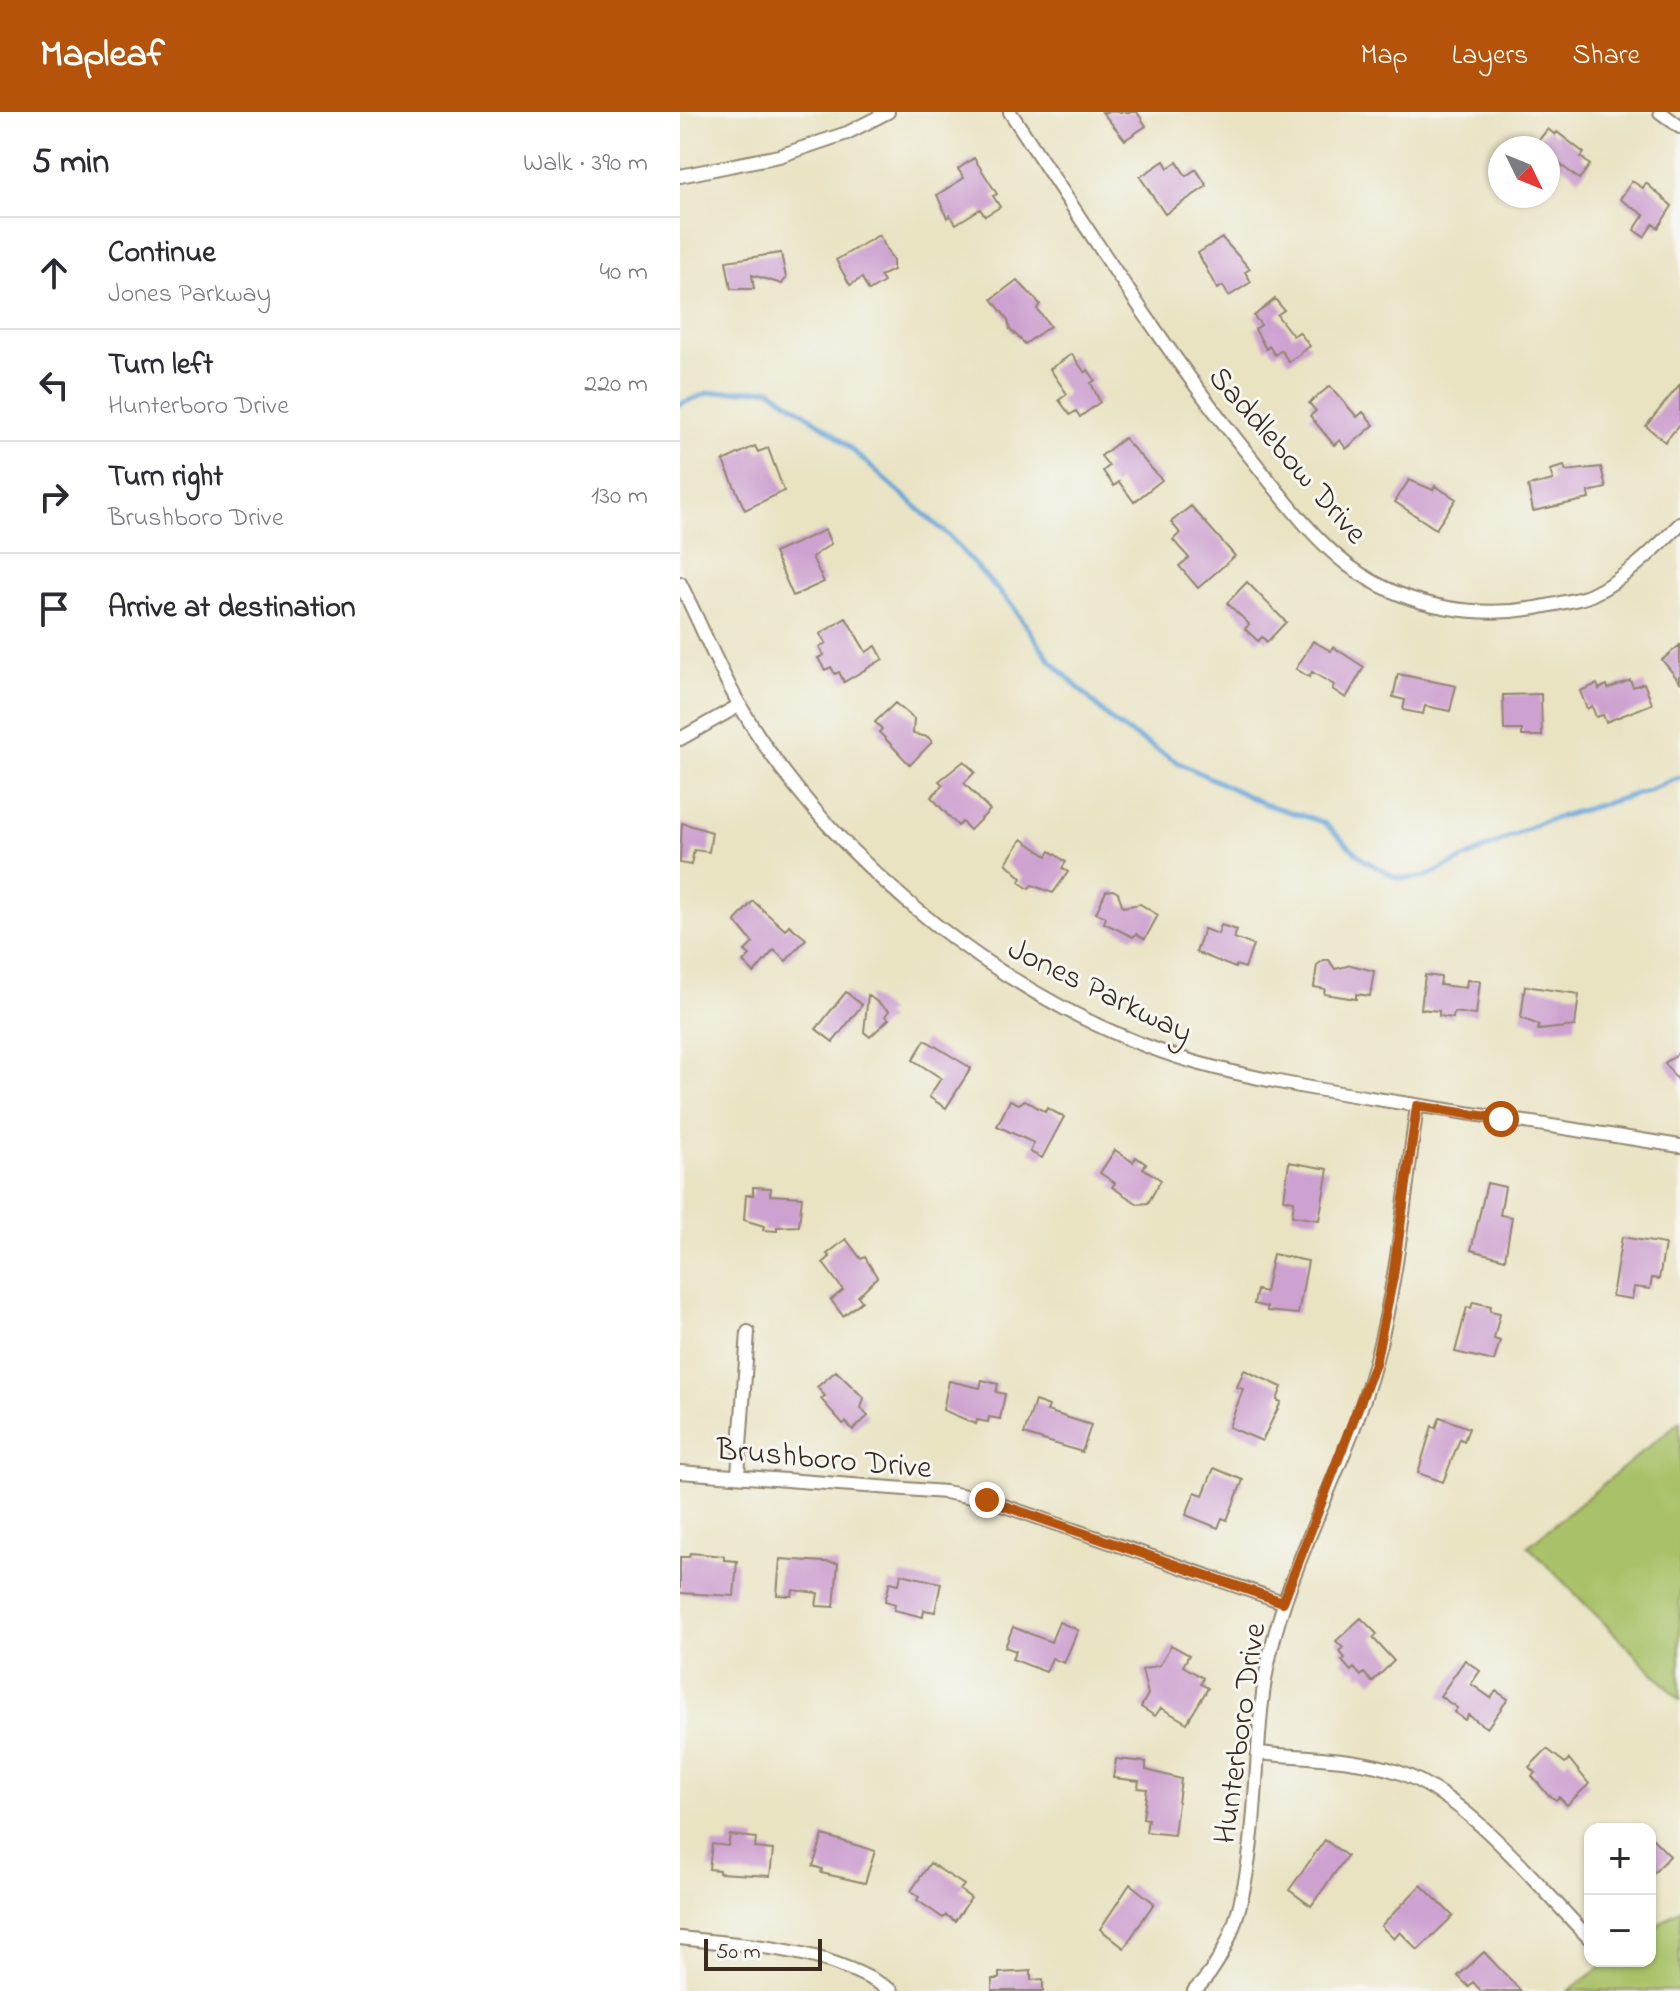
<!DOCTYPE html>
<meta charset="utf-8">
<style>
body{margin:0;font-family:"Indie Flower",sans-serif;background:#f2f2f3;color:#2b2b33}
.controls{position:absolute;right:24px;bottom:24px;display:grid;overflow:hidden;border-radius:16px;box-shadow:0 2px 6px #0004}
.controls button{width:72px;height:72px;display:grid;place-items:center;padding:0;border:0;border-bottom:2px solid #e1e1e2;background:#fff;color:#2b2b33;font:40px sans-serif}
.compass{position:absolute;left:808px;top:24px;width:72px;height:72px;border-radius:50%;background:#fff;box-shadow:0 2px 6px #0004;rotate:133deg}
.scale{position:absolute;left:24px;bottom:20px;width:118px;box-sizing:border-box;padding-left:8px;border:4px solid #3b2a1e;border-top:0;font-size:22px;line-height:28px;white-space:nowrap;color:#3b2a1e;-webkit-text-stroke:6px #f6f6f2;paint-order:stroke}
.stop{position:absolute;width:24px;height:24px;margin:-18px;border:6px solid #b45309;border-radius:50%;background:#fff}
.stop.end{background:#b45309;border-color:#fff;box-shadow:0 2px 8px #0008}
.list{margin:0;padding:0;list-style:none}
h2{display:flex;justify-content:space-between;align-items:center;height:104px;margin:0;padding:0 32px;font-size:34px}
h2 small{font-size:26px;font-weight:400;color:#7c7c81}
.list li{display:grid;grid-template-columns:52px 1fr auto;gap:24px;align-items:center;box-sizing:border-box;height:112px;padding:0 32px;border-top:2px solid #e1e1e2}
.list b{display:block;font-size:30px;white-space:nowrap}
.list p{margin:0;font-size:26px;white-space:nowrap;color:#7c7c81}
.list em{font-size:26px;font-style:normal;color:#7c7c81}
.icon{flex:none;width:44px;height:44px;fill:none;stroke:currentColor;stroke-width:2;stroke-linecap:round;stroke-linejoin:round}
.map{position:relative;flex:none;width:1000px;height:1879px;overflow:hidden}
header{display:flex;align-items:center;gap:48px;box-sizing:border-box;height:112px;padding:0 40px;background:#b45309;color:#fff}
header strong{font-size:38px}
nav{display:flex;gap:44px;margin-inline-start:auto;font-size:28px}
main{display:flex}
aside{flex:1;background:#fff}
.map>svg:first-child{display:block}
.green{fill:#a9c167;stroke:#727642;stroke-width:2}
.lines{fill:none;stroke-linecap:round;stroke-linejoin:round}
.stream{stroke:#63a3d6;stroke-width:5}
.building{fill:#cea2d0}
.minor-casing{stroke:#928670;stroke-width:16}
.minor{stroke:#fff;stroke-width:12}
.route{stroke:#b45309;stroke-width:10}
.labels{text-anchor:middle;stroke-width:6;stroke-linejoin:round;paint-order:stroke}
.street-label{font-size:32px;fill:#3b2a1e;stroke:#f6f6f2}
</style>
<header>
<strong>Mapleaf</strong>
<nav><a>Map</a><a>Layers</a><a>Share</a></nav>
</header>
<main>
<aside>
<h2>5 min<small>Walk · 390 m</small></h2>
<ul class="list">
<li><svg class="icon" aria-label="ahead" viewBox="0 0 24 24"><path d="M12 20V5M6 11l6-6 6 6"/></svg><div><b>Continue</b><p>Jones Parkway</p></div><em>40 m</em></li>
<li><svg class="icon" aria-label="left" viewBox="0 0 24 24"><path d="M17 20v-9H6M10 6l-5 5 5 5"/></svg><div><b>Turn left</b><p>Hunterboro Drive</p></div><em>220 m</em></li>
<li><svg class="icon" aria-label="right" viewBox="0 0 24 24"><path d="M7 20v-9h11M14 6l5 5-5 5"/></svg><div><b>Turn right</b><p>Brushboro Drive</p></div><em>130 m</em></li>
<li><svg class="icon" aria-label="arrive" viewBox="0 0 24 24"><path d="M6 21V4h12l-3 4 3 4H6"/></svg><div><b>Arrive at destination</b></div></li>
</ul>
</aside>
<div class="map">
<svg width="1000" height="1879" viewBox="0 0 1000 1879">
<rect width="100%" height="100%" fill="#f6f6f2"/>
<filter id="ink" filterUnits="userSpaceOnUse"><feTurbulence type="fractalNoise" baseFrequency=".0125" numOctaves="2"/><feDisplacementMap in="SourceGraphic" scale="16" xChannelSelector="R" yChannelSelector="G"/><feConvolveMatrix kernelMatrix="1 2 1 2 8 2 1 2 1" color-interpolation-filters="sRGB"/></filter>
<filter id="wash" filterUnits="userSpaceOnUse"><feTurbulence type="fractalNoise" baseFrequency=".006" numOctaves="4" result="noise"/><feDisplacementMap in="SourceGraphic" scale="32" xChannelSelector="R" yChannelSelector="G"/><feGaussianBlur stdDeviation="1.8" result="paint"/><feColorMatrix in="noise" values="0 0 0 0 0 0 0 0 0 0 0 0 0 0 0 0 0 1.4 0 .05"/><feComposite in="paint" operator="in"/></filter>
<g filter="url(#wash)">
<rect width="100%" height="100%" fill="#e9e3c2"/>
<path class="green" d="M1000,1309V1588L848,1434Z
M1000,1797V1879H888L929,1849H970V1819Z"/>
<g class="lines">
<path class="stream" d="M0,292L28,281L90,277L153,321L269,424L334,496L370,548L434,611L497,650L584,692L643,710L684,748L717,766H743L862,710L967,679L1000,665"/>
</g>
<g id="blocks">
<path class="building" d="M422,0H457L466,14L445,28Z
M868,17L875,23L877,20L904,41L901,45L910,53L899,67L868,43V36H852Z
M294,46L317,82L313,84L320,95L305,104L300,97L276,112L270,103L267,106L257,83L284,66L278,57Z
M484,49L488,56L497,50L506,64L516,57L527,74L485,102L460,65Z
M952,69L963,76L966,71L992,94L978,116L973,112L964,125L954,118L964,103L940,87Z
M199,123L213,149V158L200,164L204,170L189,179L182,166L170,173L156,148Z
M542,126L570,157L565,160L571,170L549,184L543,174L537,177L518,141Z
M101,141L106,166L102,172L72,163L74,177H51L46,149Z
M337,168L360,192L357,197L370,214L345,232L330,217L328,208L312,187Z
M595,187L604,198L597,203L613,224L619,220L630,234L609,250L601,238L595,243L589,234L586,237L575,217L581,213L574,204Z
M392,242L405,261L408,258L415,268L411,271L420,290L400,305L396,299L390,303L379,288L387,282L370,257Z
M1000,272V312L985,330L966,314Z
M650,274L677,305L683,300L694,313L666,337L660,328L654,333L630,304L636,299L629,291Z
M444,326L482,368L454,390L439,370L434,374L423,359L429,354L421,344Z
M75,334L78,340L88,336L104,379L65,398L43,349Z
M884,354L886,359L921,355L926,376L908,380L909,387L853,399L848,374L873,368L870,358Z
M729,368L753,378L755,374L776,387L756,417L715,390Z
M511,394L555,444L518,476L499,454L509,446L493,428L500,421L491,410Z
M145,418L151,432L132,445L144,470L113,484L94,441Z
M567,470L606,510L587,530L582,525L578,529L565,517L569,512L547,491Z
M166,506L186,540L196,534L203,547L164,570L159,560L155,562L151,555L145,558L138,546L144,543L139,535L146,531L140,522Z
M633,529L651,539L653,535L684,555L666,586L652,577L654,573L632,560L629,565L616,557Z
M1000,533V570L982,548Z
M718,562L776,574L770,599L745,594L743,602L723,598L725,588L713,585Z
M950,568L953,575L964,571L972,592L926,610L923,603L916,605L912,594L907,597L900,579L917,572L919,577L927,573L928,577Z
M861,582L862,624H842V618H824L823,583Z
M215,591L234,607L233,622L248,625L252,630L230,653L199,620L202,617L195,610Z
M284,649L295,660L284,671L310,698L290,718L282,710L278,714L251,685L263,673L259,669Z
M2,711L32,720L29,740L14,738L11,753L0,751Z
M342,727L367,744L370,739L386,750L382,756L388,760L373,781L352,773L349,777L339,770L342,766L326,751Z
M433,778L438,781L443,795L460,792L478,803L465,827L456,822L453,825L424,811L426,805L416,801L426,779Z
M73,789L105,818L109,813L126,827L106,849L94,838L74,861L63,850L70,843L65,839L73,831L55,809Z
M541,813L557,818L554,826L573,833L565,856L556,853L555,856L516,840L524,817L538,822Z
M644,848H649L655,857L671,853L694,859L690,884L676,882V887L644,882L645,877L634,875L637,853Z
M745,863L761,865L760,873L786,876L787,868L800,869L796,903L774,900L773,906L759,904V899L741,897Z
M845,874L899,882L895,914L858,918L859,913L841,906Z
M166,880L182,893L153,930L136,917Z
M188,883L209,899L205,904L209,907L190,925L184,920Z
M245,928L291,956L266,996L249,985L261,966L233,948Z
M1000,940V972L985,951Z
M330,988L339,992L345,988L365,1000L367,996L384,1005L362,1046L350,1040L354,1031L317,1014Z
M435,1038L453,1050L456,1045L466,1052L463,1056L481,1068L468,1091L458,1092L432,1075L435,1071L420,1061Z
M609,1050L648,1057L639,1108L612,1104L614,1089L604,1087Z
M807,1071L825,1075L820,1103L832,1105L825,1147L791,1138Z
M73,1075L91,1076L90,1083L122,1085L119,1114L97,1115V1119L83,1118L84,1114L64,1108L66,1083H73Z
M942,1125L985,1132L979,1167L972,1166L970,1177L954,1175L952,1187L932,1184Z
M166,1127L181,1147L185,1145L197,1165L178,1184L182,1189L163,1204L151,1188L163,1178L143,1151L150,1145L147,1142Z
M593,1142L628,1149L618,1202L587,1199V1195L574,1192L577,1178L585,1180Z
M793,1190L811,1194L810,1199L820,1201L814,1227L820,1229L814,1249L775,1240L787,1195L791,1196Z
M564,1258L602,1275L597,1288L601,1290L582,1329L549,1315L563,1277L557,1275Z
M156,1259L184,1286L181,1296L188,1304L173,1318L166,1310L163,1312L141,1287L145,1284L137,1275Z
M302,1268L318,1272L316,1280L325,1282L320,1307L309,1305L308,1310L297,1308L296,1312L263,1298L269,1269L300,1276Z
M355,1289L369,1294L367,1299L411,1313L402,1340L344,1322Z
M760,1305L789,1316L784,1329L780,1327L763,1370L738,1361L752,1314L756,1316Z
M534,1356L563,1368L547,1408L542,1406L538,1416L506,1403L515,1380L523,1383Z
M10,1441L44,1444V1448L57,1449L54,1484L0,1481V1445H9Z
M100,1447L158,1451L154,1495L136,1494L138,1481L113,1478L112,1484L97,1483Z
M221,1462L261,1471L255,1500L244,1498L243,1505L214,1498L215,1492L205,1489L210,1470L219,1472Z
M681,1506L697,1522L693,1526L714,1549L692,1570L684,1561L681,1564L674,1556L671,1559L662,1549L665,1546L659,1539L663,1536L656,1529Z
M379,1510L398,1518L384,1551L372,1546L366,1560L332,1547L336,1539L325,1535L333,1515L371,1530Z
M491,1533L509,1543L503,1554L523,1566L521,1572L528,1576L507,1611L481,1596L475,1604L461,1595L468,1582L462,1558L480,1553Z
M785,1548L800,1559L791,1572L811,1586L816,1579L828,1587L807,1616L788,1603L785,1608L774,1600L777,1596L760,1584Z
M867,1637L885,1651L889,1647L909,1672L887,1693L879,1685L876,1688L867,1682L852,1664L855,1661L849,1655Z
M436,1647L466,1650V1658L501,1667L494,1723L466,1720L468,1707L463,1706L467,1677L458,1676L459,1669L433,1666Z
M50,1723L76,1726L75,1736L93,1738L90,1764L39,1761V1758L29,1757L32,1732L48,1734Z
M143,1723L195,1739L185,1771L141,1761L142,1757L133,1754Z
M970,1724L990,1744L970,1765Z
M645,1728L667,1744L631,1794L609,1778Z
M250,1751L284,1773L280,1778L291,1786L275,1809L266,1803L263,1806L237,1788L239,1785L231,1779Z
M450,1772L474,1791L444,1836L420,1817Z
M741,1773L773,1804L738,1838L720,1820L714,1827L701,1814Z
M804,1840L841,1879H801L793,1870L789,1875L778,1864Z
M351,1859V1868L363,1867V1879H312V1867H319V1861Z"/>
</g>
</g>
<g filter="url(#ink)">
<use href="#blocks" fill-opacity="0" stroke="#928670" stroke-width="2"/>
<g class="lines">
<defs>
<path id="minor" d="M330,0C408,117 483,237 572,347C601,383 632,426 669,454C728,498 805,509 876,492C887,489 900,488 911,483C945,467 973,439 1000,412
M980,0L1000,15
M0,64L99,44L167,21L208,0
M0,471C20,511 37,553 59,592C151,753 339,900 517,951C578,968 641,978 703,988C802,1004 901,1019 1000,1034
M0,627L60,593
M0,1360L265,1380L307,1388L603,1490
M58,1363L68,1220
M579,1641C624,1646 675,1645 718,1660C789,1684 857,1773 910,1827
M0,1826C80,1835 143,1835 212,1879
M514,1879C581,1818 572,1674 582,1590C595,1469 664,1366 695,1251C718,1168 725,1079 737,994"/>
</defs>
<use href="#minor" class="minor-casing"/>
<use href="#minor" class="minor"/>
</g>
</g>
<g class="lines" filter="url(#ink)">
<path class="route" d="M307,1388L603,1490L695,1252L713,1165L737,994L821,1007"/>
</g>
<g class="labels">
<g class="street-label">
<text transform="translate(609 342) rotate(49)" y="11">Saddlebow Drive</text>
<text transform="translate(421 877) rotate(26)" y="11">Jones Parkway</text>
<text transform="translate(144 1345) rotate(5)" y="11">Brushboro Drive</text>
<text transform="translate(558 1621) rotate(-82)" y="11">Hunterboro Drive</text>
</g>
</g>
</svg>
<div class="controls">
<button>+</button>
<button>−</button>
</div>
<svg class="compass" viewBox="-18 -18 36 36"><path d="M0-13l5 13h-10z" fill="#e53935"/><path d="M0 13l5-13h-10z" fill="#7c7c81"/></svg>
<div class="scale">50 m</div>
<div class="stop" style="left:821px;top:1007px"></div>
<div class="stop end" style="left:307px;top:1388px"></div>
</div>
</main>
